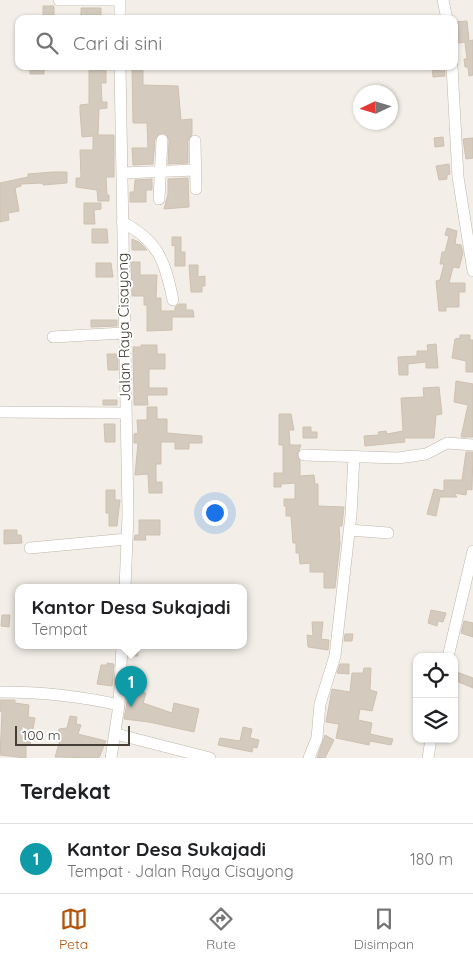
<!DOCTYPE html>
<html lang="id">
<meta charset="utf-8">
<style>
body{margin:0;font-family:Quicksand,sans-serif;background:#f2f2f2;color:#202124}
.controls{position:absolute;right:15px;bottom:15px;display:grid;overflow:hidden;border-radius:10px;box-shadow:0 1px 4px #0004}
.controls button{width:45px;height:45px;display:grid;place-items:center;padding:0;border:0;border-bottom:1px solid #e0e0e0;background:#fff;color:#202124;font:25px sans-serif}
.compass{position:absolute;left:353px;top:85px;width:45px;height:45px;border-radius:50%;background:#fff;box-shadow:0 1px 4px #0004;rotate:266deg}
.scale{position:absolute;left:15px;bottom:12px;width:115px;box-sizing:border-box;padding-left:5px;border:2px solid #463f37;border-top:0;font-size:14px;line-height:18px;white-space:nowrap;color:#463f37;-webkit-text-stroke:4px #fff;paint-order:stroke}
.you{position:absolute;left:214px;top:512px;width:18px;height:18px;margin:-12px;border:4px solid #fff;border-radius:50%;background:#1a73e8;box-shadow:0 0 0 8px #1a73e833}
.badge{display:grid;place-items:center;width:32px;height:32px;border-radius:50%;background:#b45309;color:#fff;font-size:16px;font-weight:700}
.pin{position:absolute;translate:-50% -41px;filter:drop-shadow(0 1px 2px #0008)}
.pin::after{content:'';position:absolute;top:26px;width:18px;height:15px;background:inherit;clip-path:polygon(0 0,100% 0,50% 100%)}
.popup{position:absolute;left:15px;top:584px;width:232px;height:65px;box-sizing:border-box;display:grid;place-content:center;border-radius:10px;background:#fff;filter:drop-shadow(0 1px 4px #0005);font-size:16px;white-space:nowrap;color:#757577}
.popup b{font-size:19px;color:#202124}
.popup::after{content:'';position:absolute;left:50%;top:100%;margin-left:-10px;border:10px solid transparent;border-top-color:#fff}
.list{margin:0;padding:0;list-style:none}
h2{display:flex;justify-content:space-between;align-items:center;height:65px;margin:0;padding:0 20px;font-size:21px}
h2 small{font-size:16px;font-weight:400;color:#757577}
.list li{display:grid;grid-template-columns:32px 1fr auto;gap:15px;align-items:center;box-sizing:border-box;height:70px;padding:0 20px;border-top:1px solid #e0e0e0}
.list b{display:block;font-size:19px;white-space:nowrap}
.list p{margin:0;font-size:16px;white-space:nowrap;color:#757577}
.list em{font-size:16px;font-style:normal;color:#757577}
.icon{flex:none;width:28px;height:28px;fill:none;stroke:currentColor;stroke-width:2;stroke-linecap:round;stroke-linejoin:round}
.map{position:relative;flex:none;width:473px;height:758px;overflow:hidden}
.search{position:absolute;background:#fff;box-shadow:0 1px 4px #0004;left:15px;right:15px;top:15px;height:55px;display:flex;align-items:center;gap:12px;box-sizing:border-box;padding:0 18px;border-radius:10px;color:#757577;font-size:19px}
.sheet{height:135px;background:#fff}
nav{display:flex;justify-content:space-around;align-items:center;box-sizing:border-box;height:70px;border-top:1px solid #e0e0e0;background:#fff;font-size:14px;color:#757577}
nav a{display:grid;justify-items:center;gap:2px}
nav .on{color:#b45309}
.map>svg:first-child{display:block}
.building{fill:#d4cabd;stroke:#cfc1b1}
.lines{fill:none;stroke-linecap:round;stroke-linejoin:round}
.minor-casing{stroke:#beb6aa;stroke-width:12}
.minor{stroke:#fff;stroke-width:11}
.labels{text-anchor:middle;stroke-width:4;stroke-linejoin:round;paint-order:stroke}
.street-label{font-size:15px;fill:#463f37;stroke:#fff}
</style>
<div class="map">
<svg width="473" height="758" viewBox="0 0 473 758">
<rect width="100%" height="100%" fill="#f3efe8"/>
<path class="building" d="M43,6H54V19H43Z
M81,8H101V16H98V19H81Z
M467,21L469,41L473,40V75L469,76L468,67H465L464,59H467L465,42L458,43L457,34H454V22Z
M30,66H44V74H30Z
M89,66H106V83H101L102,102H107V108L99,109L98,135H114V177H106L107,195H109V201H98L97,190L76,187V178H81L80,150H93V136L82,137L80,112V105L89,104Z
M132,66H143V85L178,86L181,120L192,119V134L188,141V163L168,164L169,140L166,134L162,133L155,139L153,164L133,165L132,148H148L147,123H133Z
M444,66L445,76L433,77L432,67Z
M443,137L444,146L435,147L434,138Z
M473,138V158L466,159L463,139Z
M449,164L450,174L447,175V179L439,180L436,166Z
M53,172H67V183L43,185V183L21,184V186L15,188L19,211L8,213L9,220L0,222V183L28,177V174Z
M188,178L189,207L164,209L168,194V179Z
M152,179V190H146V202H130V192H134L135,180Z
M84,203H101V209L94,210L95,224H84Z
M447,228L457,231L455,244L461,245L463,253L459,268L453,267L449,283H465V292H459V307H446V311H439L436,281L440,280L444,264H440L442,252H445L449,236L445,235Z
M92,229H107L108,243H92Z
M172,237H181V252H185V266H175V245L172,246Z
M132,239L139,242L147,250H132Z
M131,262H140V275H157L156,298H161V311H175V307L179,304H186V310H193L194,317H172V330L147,331V305H144V296H132Z
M96,263H111L113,277H96Z
M189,265H198V277L205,276V286H202V292H191Z
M91,320H117V326L91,327Z
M460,335H470V340H473V372H466V361L452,358L455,339L460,338Z
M436,344L438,368H426V362L408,364V375H399L398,357L417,356V351H428L427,345Z
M141,345H157V354H165V369H149V388H167V395H147L148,405H134L133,347H141Z
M107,354H118V370H108Z
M456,381L473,384V437H461L468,405L454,402Z
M439,387L442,414L436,415L434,438H404L405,442L365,446L364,436L379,435L378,432L386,431L387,434L403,431L401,398L424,397L423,388Z
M103,400H117V405H103Z
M147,407H157V419H167V433L202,436V443H189V449H175V442H161V464H156V482H162V493H149L148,474L135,475L138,443H134V434L138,433L137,420H147Z
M279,414H291L294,430H289L290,445H301L297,455L300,461V476L314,475L315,484H318V506L344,507L342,526H339L340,543L335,588H324V572H310V563L300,564L299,553H296V543H293L291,516H286V506H284V499H295V483L281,484V487H274V473H283V445H279Z
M104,424H115V442H105Z
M303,427H311V432H317V438H303Z
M466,452H473L472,490L467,489L466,495L454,493L457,497H440L436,516L427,514L434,489L444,491V480H462Z
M106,490H115V500H120L117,526H109V513H106Z
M139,520H160V535H145L146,540H134L135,535H139Z
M4,530H17V535H21L22,543L4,544Z
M431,610L446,613L443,622L438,621L437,626L428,623Z
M2,615H10L9,627L1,626Z
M464,621L473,623V637L461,633Z
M312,622H323L321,639L329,640L328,650L308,647L307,635L313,636Z
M345,634H353L352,641H344Z
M129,646H138V656H129Z
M107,663L114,664L112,686L97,684L101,665H107Z
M340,664H349V674L337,673Z
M129,668L142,671L138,691L146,693L143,703L172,713L174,703L199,709L194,732L149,722L124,719L131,680L128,679Z
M364,668H371L370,690L377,692L372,711L360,709L358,720L372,723L370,734L393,739L391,745L370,741L369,745L336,738L339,724L326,722L332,689L350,692L352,673H363Z
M454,671L473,678V688L454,680Z
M0,700H15V703L29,705L28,717L35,718L30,745L26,744V758L0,755L2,712L0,711Z
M70,716L77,717L76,724L81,725L78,734L106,741L99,758L55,757L61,737L57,736L59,729L67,728Z
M243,727L252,729L250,738L259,740L257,748L253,747L252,752L218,745L220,738L240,741Z
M325,735L334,740L325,758H317Z"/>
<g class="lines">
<defs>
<path id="minor" d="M59,0H120
M443,0L447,19
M120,19V0
M120,66L128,515L125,588
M452,66L458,177L473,271
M195,141L196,189
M123,173L195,170
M159,199L162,140
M122,222C159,241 165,262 173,300
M53,337L123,333
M0,412L125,413
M304,455L398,458L426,454L447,443L473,445
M350,530L388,533
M30,548L127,539
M448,657L473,551
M0,692C40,692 80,696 119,705
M116,734L210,758
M111,758L119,705L122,646
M309,758L317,738L320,704L335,656L351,515L354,456
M428,758L431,739"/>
</defs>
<use href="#minor" class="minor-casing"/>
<use href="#minor" class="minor"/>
</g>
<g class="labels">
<g class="street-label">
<text transform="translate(124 327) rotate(-91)" y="5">Jalan Raya Cisayong</text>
</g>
</g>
</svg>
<div class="controls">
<button><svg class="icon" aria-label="locate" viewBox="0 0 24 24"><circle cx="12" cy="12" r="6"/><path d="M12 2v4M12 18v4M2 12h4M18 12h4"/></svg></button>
<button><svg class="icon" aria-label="layers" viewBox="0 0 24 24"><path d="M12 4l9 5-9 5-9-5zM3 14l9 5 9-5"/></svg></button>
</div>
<svg class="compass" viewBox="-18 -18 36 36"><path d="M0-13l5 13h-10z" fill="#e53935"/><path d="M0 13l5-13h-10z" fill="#757577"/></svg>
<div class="scale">100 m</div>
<div class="you"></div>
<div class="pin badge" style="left:131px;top:707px;background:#0f9aa8">1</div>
<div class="popup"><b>Kantor Desa Sukajadi</b>Tempat</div>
<div class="search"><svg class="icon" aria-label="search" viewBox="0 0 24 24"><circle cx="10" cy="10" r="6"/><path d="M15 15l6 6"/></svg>Cari di sini</div>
</div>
<section class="sheet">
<h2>Terdekat<small></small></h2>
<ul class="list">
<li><span class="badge" style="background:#0f9aa8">1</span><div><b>Kantor Desa Sukajadi</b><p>Tempat · Jalan Raya Cisayong</p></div><em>180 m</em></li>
</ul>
</section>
<nav>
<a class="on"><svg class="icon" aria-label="map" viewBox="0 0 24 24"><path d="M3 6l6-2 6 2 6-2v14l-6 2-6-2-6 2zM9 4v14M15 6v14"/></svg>Peta</a>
<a><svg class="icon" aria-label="directions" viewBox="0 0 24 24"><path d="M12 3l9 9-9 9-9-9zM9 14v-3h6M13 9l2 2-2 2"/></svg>Rute</a>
<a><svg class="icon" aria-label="saved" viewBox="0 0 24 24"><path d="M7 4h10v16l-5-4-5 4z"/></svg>Disimpan</a>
</nav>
